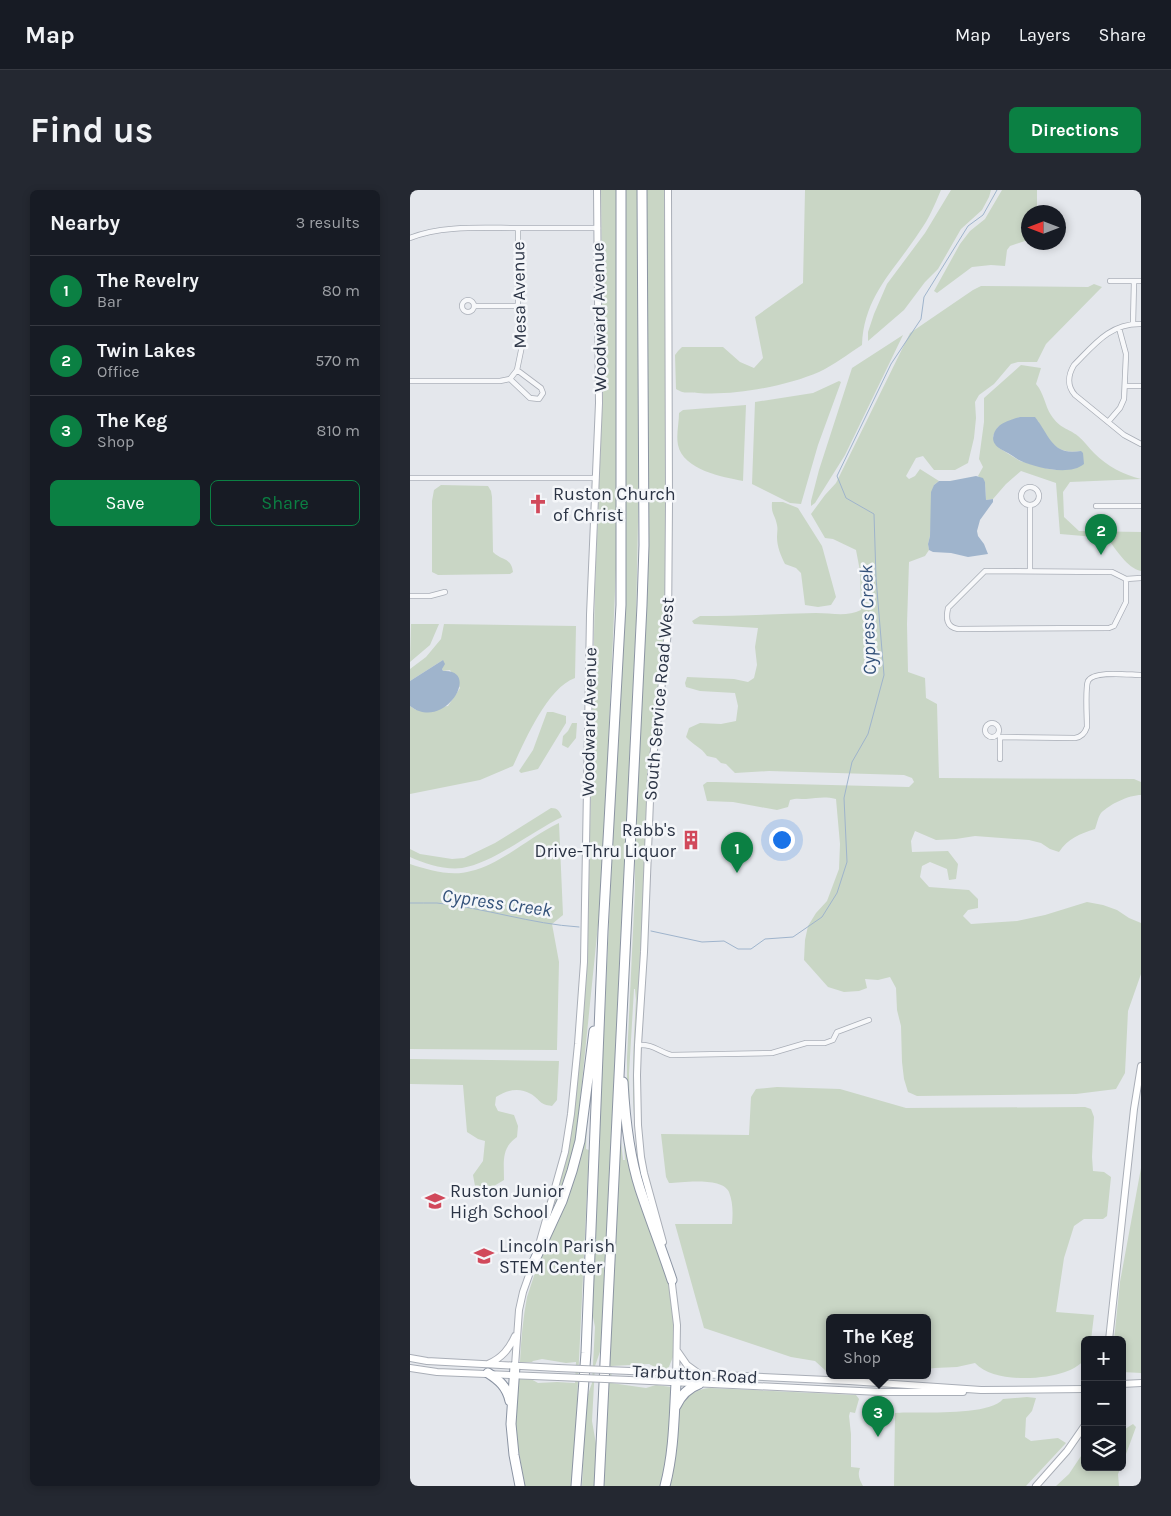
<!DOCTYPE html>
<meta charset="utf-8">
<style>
body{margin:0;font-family:Karla,sans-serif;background:#242831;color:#f1f3f6}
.controls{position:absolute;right:15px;bottom:15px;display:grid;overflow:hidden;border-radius:8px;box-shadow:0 2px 8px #0003}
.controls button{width:45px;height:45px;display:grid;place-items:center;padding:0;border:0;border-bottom:1px solid #363941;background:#171b24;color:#f1f3f6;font:25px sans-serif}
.compass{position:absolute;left:611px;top:15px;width:45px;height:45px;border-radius:50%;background:#171b24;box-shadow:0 2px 8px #0003;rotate:270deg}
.you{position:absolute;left:371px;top:649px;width:18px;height:18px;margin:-12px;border:4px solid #fff;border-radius:50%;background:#1a73e8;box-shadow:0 0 0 8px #1a73e833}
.badge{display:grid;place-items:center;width:32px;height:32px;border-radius:50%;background:#0b8043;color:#fff;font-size:16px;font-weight:700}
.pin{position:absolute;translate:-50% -41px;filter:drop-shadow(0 1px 2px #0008)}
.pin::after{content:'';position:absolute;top:26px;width:18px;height:15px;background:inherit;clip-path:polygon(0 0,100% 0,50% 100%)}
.popup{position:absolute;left:416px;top:1124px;width:105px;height:65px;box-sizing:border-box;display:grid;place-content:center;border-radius:8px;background:#171b24;filter:drop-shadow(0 1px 4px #0005);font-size:16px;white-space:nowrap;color:#9ea1a6}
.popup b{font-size:19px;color:#f1f3f6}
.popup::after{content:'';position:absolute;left:50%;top:100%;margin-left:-10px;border:10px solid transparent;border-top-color:#171b24}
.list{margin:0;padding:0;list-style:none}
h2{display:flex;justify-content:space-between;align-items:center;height:65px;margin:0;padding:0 20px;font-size:21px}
h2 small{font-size:16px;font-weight:400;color:#9ea1a6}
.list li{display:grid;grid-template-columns:32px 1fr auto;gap:15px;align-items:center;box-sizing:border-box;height:70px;padding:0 20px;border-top:1px solid #363941}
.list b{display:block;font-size:19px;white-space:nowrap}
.list p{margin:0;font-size:16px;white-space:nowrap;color:#9ea1a6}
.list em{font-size:16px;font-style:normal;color:#9ea1a6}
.actions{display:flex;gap:10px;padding:15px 20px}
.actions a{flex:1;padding:11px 0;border:1px solid #0b8043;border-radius:8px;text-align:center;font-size:18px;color:#0b8043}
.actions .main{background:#0b8043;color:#fff}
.icon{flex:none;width:28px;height:28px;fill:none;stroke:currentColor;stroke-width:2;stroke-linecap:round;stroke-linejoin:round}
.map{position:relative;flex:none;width:731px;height:1296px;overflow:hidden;border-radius:8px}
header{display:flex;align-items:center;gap:30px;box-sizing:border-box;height:70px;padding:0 25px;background:#171b24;border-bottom:1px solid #363941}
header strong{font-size:24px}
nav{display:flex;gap:28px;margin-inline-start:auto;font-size:18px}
.intro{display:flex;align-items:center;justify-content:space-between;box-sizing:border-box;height:120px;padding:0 30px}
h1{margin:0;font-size:35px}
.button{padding:12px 22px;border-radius:8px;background:#0b8043;color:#fff;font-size:18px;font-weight:700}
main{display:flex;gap:30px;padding:0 30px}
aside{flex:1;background:#171b24;border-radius:8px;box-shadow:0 2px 8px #0003}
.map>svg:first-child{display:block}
.green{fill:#c9d6c5;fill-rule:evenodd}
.water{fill:#9fb4cc}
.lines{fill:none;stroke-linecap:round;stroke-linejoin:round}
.stream{stroke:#9fb4cc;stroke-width:1}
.street-casing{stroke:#a9aeb7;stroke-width:6}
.secondary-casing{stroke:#a9aeb7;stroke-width:8}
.highway-casing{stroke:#8b94a3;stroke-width:11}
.street{stroke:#f7f8fa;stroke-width:4.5}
.secondary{stroke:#fff;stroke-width:6}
.highway{stroke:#fff;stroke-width:9}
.secondary-bridge-casing{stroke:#a9aeb7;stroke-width:8;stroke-linecap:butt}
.secondary-bridge{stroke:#fff;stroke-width:6}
.labels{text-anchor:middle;stroke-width:5;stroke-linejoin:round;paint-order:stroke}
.street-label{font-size:18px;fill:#2b3445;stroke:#f4f6f9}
.poi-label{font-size:18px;fill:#2b3445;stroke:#f4f6f9;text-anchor:start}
.water-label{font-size:19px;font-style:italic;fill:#34527a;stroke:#f4f6f9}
</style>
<header>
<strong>Map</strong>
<nav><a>Map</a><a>Layers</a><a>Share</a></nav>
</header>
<div class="intro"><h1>Find us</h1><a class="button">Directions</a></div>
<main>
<aside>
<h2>Nearby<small>3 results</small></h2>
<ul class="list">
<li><span class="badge">1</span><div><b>The Revelry</b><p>Bar</p></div><em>80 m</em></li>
<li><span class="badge">2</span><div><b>Twin Lakes</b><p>Office</p></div><em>570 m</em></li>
<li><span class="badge">3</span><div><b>The Keg</b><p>Shop</p></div><em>810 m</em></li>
</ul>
<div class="actions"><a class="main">Save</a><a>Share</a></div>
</aside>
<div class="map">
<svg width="731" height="1296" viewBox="0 0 731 1296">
<rect width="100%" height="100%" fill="#e4e7ec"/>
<path class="green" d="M191,0H207V355L204,425L192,696L167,941C162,970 154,998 142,1024L159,958L164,924L175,801L178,737L185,397L193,197Z
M215,0H228L230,232L226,432L191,1159L185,1176L182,1231L186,1254L185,1296H172L176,1210L182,1193L185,1137L181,1117L182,1099L213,430L216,317Z
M237,0H256L255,435L253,470L239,592L224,896C225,928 227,958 233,990H231L225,965L228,964C220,912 223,863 226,810L225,799H224L219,884L220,928L217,899V868L225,699V618L237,341Z
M395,0H531C525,14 519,29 510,41C485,80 454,105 452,155C438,164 424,175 409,182C377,196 323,206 288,203C278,201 276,205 266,199L265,165L268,161L272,157H313L330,172L344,178L353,168L345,127L393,93Z
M541,0H581L579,7L572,20L551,39L528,79L515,92L494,120L458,151V142L464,124L477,94L515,43Z
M592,0H627V22H618V50L600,56L597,60L595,76L581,75L562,77L527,103L524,101L550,54L560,41L575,29Z
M684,94L692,97L636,154L627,172H608L601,174L584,194L569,205L565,212L566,228L564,248L558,273L545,280H524L513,266L506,268L496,286L499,289L505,286L510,279L529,291L524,295L520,346L518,354L519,360L515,366L499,372L497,434L498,482L515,488L516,508L527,514L529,588L724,589L731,592V605C719,605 700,614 691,623C688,627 687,634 685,639C670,644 658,648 649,662L640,659L631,653L619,650L565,646L546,649L526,650L505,641L501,651L502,662L538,661L548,674L546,689L539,690L537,679L520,672L512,676L510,687L519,697L559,700L568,709V718L558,720L553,726L561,734L607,731L635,725L677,712L693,715L707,720L719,728L731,733V784L718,821L715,883L706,899L666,904L507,906L498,902L494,889L492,872L491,836L487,820L486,798L480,787L468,790L455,789L457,798L449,801L434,802L418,797L394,770L395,750L398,736L406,723L417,711L429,679L430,654L426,609C414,606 408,608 396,609C390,609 386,608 380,610L378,617L367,620L323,612L297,611L293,595L297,592H306L499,597L504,592L502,588L494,585L359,581L325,583L316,574L311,573L306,568L297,566C291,557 283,555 276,547L279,538L290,533L311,534L326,531L328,516L325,503L290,501L276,497L275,493L277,487L324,489L338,492L344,488L347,475L345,457L348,438L284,434L282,431L290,426C329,426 367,424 406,423C422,423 437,427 451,420L450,381L446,360L423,349L415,348L401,324L415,305L426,293L500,143L563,100L571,96L678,97Z
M493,145L435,265L405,313L401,316V311L409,280L442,178Z
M611,175L631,178L626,194C634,203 635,216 641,225C650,239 658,238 668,246C674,251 679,258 684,263C697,276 714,285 731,289L660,292L653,302L654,327L669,341L731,342V381C717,378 706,359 697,348L650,344L646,293L611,281L596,294L583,309L576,310L575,292L568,286L573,277L569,269L574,232V208ZM610,227L628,231C638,251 646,265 671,261L666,278L649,280L639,279L610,271L589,258L583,246L588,237Z
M429,191L431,192L408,255L391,314L380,313L342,294L345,212L403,203Z
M336,215L333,291C313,287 273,280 268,255C266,245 269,233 269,223L273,220Z
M31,295L78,296L81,301L82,307L83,362C92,371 101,367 103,382L100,384L28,385L22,382V311L24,300Z
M362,312H373L388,318L412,356L426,407L421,415L408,417L395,415L391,383L386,378L375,374C371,366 367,357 367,347C367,343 368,339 367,335C365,324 361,325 362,312Z
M1,434H29L20,455L0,472Z
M34,434L166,436L165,488C137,498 115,551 103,576L70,590L0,604V516L6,520L38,516L50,498L40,480L33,481L32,479L33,470L0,491V479L16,467L31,449Z
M137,522H143L156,526V533L128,579L111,583L109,581L123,560Z
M162,533H167L166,548L158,558L152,555L153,546L158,541Z
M141,618C148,618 149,621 152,627C123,641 83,673 52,678C35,680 15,674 0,667V659L10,664L42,669L54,668L85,653Z
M149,633L153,725L142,734L149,772L147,860L0,859V674C18,680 42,687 61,681C93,673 119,647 149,633Z
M0,869L149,871L147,910L142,916C128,914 131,910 121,904C109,897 97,900 86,907L85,915L88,921L104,925L108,936L107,947C91,958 94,972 94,990L84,996H65L63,985L73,971L75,951L68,949L57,942L53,895L0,894Z
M367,897L430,899L496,918L675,917L681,919L684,927L682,967L683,981L694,982L701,987L697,1026L693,1029H674L664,1036L654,1068L646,1122L684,1125L681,1150H675V1170C669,1175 662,1180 655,1182C632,1190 584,1193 565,1173L547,1177L525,1178L517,1179V1128H419V1181H416L405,1171L381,1167L294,1138L265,1034H322C323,1024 323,1012 319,1002C313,987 273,992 259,993L256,987L251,944L339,945L341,907L346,899Z
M212,921L259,1095L264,1135L263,1167L258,1179L247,1178L239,1174L202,1176L201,1193L236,1198L246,1195L261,1197L258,1260L250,1296H194L210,941L213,970H215L213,940L211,939Z
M177,926L176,959L179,960L163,1296H115L107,1251L105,1235L108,1190L110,1189H121L128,1193L147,1192L165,1193L166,1172L156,1173L132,1169L123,1171L122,1172H110C111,1150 113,1128 117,1107Z
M731,978V1183L712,1182V1150H704L710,1092Z
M300,1198L446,1205L449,1209L445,1223L440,1222L439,1226L441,1244V1277L450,1278C447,1286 450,1290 453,1296H259L268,1225C271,1209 284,1199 300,1198Z
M617,1207L626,1208L622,1221L616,1228L615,1247L621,1251L648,1248L656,1253L616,1296H484L485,1223C509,1221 578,1227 593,1209Z
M723,1234L726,1237L712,1275V1240L715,1239Z
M675,1260V1277H711L708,1284L709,1296H646L659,1284Z"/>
<path class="water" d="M610,227H625C640,246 642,266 671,261L673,263L674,274C660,286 627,278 611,271C606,269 602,265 598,263C594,261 587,258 585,254C581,249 584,241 588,237C593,232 603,229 610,227Z
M566,286L573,288L575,292L576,310L583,309V312L570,330L567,341L568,346L574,354L578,364L558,367L541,363L523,362L519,360L518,354L520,346L521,302L524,295L529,291H540Z
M33,470L35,474L32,479L33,481C72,478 35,543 0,516V491Z"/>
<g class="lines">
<path class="stream" d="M0,713C9,713 18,713 27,713C75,718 121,734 169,737
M241,741L292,752L314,751L328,759H341L355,749L383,747L412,727L427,703L437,672L434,608L442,572L458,544L474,485L466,388L464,324L436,308L427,286L481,174L511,129L514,107L558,36L573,25L587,0"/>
<defs>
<path id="street" d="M0,48C31,35 73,38 107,38C134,38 161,38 188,38
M700,91H731
M52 116a6 6 0 1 1 12 0a6 6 0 1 1-12 0Z
M64,116H108
M723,134L724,91
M731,134C700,133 684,155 664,175C658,185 657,196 665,205L714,245L731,254
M100,189L120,208L129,209L133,203L131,198L107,180
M0,191H90L100,189L107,180L113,151L108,116V38
M715,196H731
M698,232L710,218L714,209L716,164L709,138
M0,288H186
M611 306a9 9 0 1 1 18 0a9 9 0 1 1-18 0Z
M686,316H731
M620,381V316
M716,389V412L704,436L699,438L548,439C536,437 536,428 538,418L575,381L702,382L716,389L731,388
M0,406H20L35,402
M575 540a7 7 0 1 1 14 0a7 7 0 1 1-14 0Z
M590,547L665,548C672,547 675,543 677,537C677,528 675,498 678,491C684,480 720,485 731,485
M590,569V547
M228,855C244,854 247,861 261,865L362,863L396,853H415L423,850L427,842L459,830"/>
<path id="secondary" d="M130,1051L155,962L161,924L168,854L174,772L180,425L189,213L187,0
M253,1052L234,983L231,967L228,935L227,885L228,855L234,762L241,585L258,442L259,312L258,0
M261,1086L267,1135L266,1193
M699,1150L724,919L731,876
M268,1162L277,1175L288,1183
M0,1168L17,1171L148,1178
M78,1174C92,1168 99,1159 105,1146
M105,1176L109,1120L113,1102L124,1071
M0,1178L27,1182L148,1187
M220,1181L439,1191L571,1200L675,1199
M219,1190L470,1202H553
M712,1194L731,1193
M626,1296L657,1261L675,1235"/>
<path id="highway" d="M213,892C215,928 219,965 230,999C240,1029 252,1060 262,1090
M123,1074L152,1011L162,981L170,951L184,841
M105,1176L101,1234L104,1265L110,1296
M78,1183C89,1190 97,1197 100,1211
M266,1216C271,1205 278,1198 289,1194
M166,1296L176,1163L193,741L211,415V0
M189,1296L232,415L234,355L232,0
M255,1296C264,1262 264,1227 266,1193"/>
</defs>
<use href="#street" class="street-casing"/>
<use href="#secondary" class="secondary-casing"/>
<use href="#highway" class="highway-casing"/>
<use href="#street" class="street"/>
<use href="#secondary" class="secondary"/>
<use href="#highway" class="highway"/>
<defs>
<path id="secondary-bridge" d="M148,1178L220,1181
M148,1187L219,1190"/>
</defs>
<use href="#secondary-bridge" class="secondary-bridge-casing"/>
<use href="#secondary-bridge" class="secondary-bridge"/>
</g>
<defs>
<symbol id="church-bare" viewBox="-9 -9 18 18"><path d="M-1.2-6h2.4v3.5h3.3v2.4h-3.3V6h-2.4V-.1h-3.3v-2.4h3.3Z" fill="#d1495b" stroke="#f4f6f9" stroke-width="2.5" paint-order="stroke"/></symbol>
<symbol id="building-bare" viewBox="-9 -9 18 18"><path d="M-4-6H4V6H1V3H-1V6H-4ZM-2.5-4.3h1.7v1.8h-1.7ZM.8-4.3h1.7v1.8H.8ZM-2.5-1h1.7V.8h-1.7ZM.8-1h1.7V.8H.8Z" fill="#d1495b" stroke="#f4f6f9" stroke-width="2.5" paint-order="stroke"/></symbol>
<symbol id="school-bare" viewBox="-9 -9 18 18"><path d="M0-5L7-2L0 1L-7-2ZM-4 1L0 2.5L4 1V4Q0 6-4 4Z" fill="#d1495b" stroke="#f4f6f9" stroke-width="2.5" paint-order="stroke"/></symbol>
</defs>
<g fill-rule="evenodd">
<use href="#church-bare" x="114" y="300" width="28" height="28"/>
<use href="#building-bare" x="267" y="636" width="28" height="28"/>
<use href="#school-bare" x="11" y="997" width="28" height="28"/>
<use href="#school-bare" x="60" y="1052" width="28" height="28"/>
</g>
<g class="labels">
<g class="street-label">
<text transform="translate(109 105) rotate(-91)" y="6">Mesa Avenue</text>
<text transform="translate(189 127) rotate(-91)" y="6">Woodward Avenue</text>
<text transform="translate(249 509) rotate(-85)" y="6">South Service Road West</text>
<text transform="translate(179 532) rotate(-89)" y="6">Woodward Avenue</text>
<text transform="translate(285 1184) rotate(3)" y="6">Tarbutton Road</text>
</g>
<g class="poi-label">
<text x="143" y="310">Ruston Church<tspan x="143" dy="21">of Christ</tspan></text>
<text x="266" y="646" text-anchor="end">Rabb's<tspan x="266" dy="21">Drive-Thru Liquor</tspan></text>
<text x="40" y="1007">Ruston Junior<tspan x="40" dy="21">High School</tspan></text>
<text x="89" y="1062">Lincoln Parish<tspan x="89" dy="21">STEM Center</tspan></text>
</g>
<g class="water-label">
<text transform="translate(457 430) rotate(-92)" y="7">Cypress Creek</text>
<text transform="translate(87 712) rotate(8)" y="7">Cypress Creek</text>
</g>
</g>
</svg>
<div class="controls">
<button>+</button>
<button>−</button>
<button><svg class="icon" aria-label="layers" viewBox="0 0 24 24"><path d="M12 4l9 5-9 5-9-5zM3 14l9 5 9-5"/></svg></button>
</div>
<svg class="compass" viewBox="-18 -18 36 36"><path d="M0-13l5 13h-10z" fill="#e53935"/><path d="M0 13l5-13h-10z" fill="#9ea1a6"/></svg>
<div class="you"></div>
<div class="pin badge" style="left:327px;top:683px">1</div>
<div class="pin badge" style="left:691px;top:365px">2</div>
<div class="pin badge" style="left:468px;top:1247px">3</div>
<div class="popup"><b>The Keg</b>Shop</div>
</div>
</main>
